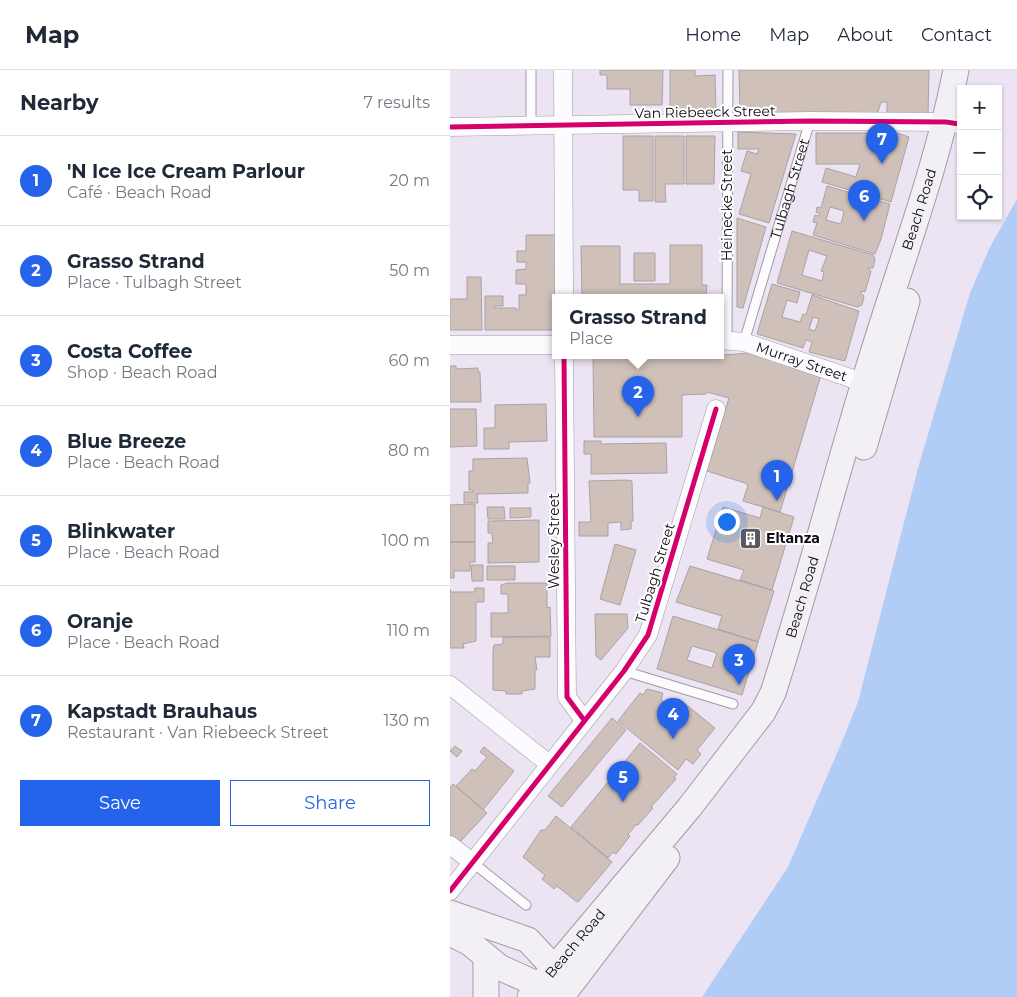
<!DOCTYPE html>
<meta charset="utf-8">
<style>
body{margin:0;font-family:Montserrat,sans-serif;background:#f6f6f7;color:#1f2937}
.controls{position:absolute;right:15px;top:15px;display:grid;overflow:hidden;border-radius:0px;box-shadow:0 1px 4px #0004}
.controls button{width:45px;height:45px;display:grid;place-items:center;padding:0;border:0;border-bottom:1px solid #e0e1e3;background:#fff;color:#1f2937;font:25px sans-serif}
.you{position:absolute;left:276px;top:451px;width:18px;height:18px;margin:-12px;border:4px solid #fff;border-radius:50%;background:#1a73e8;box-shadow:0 0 0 8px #1a73e833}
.badge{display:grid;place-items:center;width:32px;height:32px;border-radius:50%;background:#2563eb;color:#fff;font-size:16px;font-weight:700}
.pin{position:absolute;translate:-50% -41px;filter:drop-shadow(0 1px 2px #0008)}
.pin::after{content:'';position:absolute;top:26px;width:18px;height:15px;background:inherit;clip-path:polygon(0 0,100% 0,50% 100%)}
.popup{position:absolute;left:102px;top:224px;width:172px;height:65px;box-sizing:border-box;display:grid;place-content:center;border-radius:0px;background:#fff;filter:drop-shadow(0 1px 4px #0005);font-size:16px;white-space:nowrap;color:#747a83}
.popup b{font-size:19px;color:#1f2937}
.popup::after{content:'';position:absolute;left:50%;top:100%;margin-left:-10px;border:10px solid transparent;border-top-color:#fff}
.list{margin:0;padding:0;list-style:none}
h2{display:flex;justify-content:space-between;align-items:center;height:65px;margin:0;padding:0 20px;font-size:21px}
h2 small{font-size:16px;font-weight:400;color:#747a83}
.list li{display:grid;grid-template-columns:32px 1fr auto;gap:15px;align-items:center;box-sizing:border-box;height:90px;padding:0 20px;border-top:1px solid #e0e1e3}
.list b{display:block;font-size:19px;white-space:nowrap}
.list p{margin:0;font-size:16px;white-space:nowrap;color:#747a83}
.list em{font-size:16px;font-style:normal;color:#747a83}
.actions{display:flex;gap:10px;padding:15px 20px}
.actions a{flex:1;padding:11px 0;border:1px solid #2563eb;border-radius:0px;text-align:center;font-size:18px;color:#2563eb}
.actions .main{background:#2563eb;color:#fff}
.icon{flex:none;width:28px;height:28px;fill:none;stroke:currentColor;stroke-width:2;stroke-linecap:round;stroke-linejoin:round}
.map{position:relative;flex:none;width:567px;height:927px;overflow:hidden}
header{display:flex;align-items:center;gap:30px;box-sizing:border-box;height:70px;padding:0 25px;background:#fff;border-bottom:1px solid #e0e1e3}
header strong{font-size:24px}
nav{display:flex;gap:28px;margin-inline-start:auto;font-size:18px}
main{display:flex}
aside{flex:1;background:#fff}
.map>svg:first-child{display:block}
.water{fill:#b1ccf5}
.building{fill:#cfc1ba;stroke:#a9a2a5;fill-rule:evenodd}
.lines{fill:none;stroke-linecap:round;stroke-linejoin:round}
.lane-casing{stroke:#a19aa6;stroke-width:11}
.street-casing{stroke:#a19aa6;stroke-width:19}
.secondary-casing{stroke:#a19aa6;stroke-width:27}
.lane{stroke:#fcfbfd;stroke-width:9}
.street{stroke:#fcfbfd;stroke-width:18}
.secondary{stroke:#f3f0f5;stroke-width:25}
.cycleway-casing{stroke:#fff;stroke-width:8}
.cycleway{stroke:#d6006c;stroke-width:5}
.labels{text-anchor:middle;stroke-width:4;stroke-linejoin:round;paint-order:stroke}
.street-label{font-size:14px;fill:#0e0912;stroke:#fff}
.poi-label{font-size:14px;font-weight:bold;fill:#0e0912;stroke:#fff;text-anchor:start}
</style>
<header>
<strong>Map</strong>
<nav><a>Home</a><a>Map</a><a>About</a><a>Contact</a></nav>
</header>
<main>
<aside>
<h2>Nearby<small>7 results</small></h2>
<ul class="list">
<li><span class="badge">1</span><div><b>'N Ice Ice Cream Parlour</b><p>Café · Beach Road</p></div><em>20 m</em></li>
<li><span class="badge">2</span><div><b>Grasso Strand</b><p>Place · Tulbagh Street</p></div><em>50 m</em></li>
<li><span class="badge">3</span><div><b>Costa Coffee</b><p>Shop · Beach Road</p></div><em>60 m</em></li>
<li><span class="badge">4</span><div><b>Blue Breeze</b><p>Place · Beach Road</p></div><em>80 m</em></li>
<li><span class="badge">5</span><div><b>Blinkwater</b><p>Place · Beach Road</p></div><em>100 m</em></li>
<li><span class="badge">6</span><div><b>Oranje</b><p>Place · Beach Road</p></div><em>110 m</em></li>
<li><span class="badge">7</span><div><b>Kapstadt Brauhaus</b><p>Restaurant · Van Riebeeck Street</p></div><em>130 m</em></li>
</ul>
<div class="actions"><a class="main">Save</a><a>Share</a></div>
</aside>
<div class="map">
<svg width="567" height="927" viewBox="0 0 567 927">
<rect width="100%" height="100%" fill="#ece4f3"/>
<path class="water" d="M567,129V927H252L338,797L391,674L408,632L468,398L520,223L540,177Z"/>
<path class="building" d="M150,0H213L212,35H180V19H157V5H150Z
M220,0H245V6L265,5L266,44H220Z
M289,0H479L478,45H437V32H431L428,42L424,43L290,44Z
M288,62L346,64L319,153L289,144L301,104L291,101L297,81L307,84L309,79H288Z
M366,63H447L459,67L441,132L372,112L376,98L406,107L410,94H366Z
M173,66H203V131H189V120H173Z
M205,66H234V114H215L216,132H205Z
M236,66H265L264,114H236Z
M377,116L440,134L431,169L425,184L363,165L367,153L363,152L365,145L369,146L370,144L366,142L367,137L371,138ZM380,137L394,141L391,154L376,150Z
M287,148L316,157L293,238L287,237Z
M342,161L423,185L425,189L423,198H418L421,201L415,222L411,221V223L414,226L412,235L407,237L327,213ZM359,180L377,186L371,201L374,202L372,211L352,205Z
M76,165H105V260H35V226H53V236H44V238H66V240H69V225H76V214H66V200L76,199V192H67V181H76Z
M220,175H252V215H257L256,226H267V228H132L131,176H170V214H220Z
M184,183H205V211H184Z
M17,207H31L32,260H0V229H17Z
M322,214L350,222L347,233L337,230L332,247L350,252L353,244L356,245L362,225L409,241L395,291L359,282L362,272L356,270L353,278L307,264ZM363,247L369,249L365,261L359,259Z
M299,283L371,305L330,442L293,431L298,415L295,413L257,401L279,328L257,322L256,324L232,325V367H144L143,288L250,287Z
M0,296H6V299L28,298V302H30L31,332H0Z
M96,334L97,371L59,372V379H34V358H45V335Z
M0,339H26L27,376L0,377Z
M134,371H151V374L216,373L217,403L141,404V384H134Z
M77,388L80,413H78V423L27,424L28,433H14V422H23V420H19V401H23V389Z
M176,410L182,411L183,451H181V459L171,460V452L158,453V466H129V452H141L139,411Z
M25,434V472H0V435Z
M37,437H54L55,449H38Z
M273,437L310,448L313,437L344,447L322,520L290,510L294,500L257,489Z
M60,438H81V447L60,448Z
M89,450V492L38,493V473H43L42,463H38V451Z
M0,472H25V492H20V501H4V508H0Z
M165,474L186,480L170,535L150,529Z
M21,495H33V511H22Z
M37,496H65V510H37Z
M240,496L324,521L308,572L268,559L272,546L226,532Z
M58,513H97V538L100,537L101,566L41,567V543H58V524H51V515Z
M25,518H34V532H26V571L13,574L14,578H0V519L1,522H24Z
M145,544H177L178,558L151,590L146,586Z
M223,546L308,572L292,625L207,599ZM242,576L267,583L262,598L237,590Z
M53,567H100V587H85L87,600H85V619L72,621V624H56V621L43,620V581L44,575L53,574Z
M197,619L213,623L211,630L222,638L229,629L265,658L247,680L251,684L243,694L236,689L228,700L168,651L190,623L193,625Z
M162,648L176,660L112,737L98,726Z
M190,673L227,704L224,708L226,709L201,737L203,738L188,755L187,754L178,764L180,766L166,784L163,782L158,788L121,757Z
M5,676L12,681L7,687L0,681Z
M34,677L64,701L33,740L6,716L22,699L25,701L37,687L30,682Z
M3,714L37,743L8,774L0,767V718Z
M106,746L162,792L129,831L127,832L107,816L104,819L92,809L95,805L73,787L91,760H95Z"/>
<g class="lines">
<defs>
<g id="lane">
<path d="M81,0V57"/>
<path d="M277,270L278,0"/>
<path id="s1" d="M294,272L360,51"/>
<path d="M174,601L283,634"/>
<path d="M22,792L76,835"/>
</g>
<g id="street">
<path d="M113,0L114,228"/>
<path d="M0,57L360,51L496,52L509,54"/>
<path id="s2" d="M270,270L294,272L424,316"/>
<path d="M0,275H106"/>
<path d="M114,286L117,627L134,650"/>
<path d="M0,615L99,694"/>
<path d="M0,775L22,792"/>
<path d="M0,821L174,601L198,565L266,339"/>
</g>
<g id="secondary">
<path d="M414,377L457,231"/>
<path d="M0,843L78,870L115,910"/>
<path d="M0,863L20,873L49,897L82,912L101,927"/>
<path d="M36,927V887"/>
<path id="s3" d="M80,927L239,738L313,642L323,623C359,511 388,396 423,283C452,189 487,97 506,0"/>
<path d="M111,927L217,788"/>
</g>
</defs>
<use href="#lane" class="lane-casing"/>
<use href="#street" class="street-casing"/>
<use href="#secondary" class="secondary-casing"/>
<use href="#lane" class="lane"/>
<use href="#street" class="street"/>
<use href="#secondary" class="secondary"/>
<defs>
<path id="cycleway" d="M0,57L360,51L496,52L509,54
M114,286L117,627L134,650
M0,821L174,601L198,565L266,339"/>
</defs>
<use href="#cycleway" class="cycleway-casing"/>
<use href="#cycleway" class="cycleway"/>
</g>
<defs>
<symbol id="building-square" viewBox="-11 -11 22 22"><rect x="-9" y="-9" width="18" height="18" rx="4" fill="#5c5661" stroke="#fff"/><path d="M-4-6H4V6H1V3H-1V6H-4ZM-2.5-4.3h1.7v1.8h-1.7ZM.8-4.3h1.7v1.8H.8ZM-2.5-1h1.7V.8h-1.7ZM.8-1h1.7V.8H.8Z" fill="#fff"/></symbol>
</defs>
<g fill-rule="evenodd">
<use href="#building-square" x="288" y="456" width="25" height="25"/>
</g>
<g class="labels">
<g class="street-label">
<text transform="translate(255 42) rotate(-1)" y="5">Van Riebeeck Street</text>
<text dy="5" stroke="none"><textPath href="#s1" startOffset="160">Tulbagh Street</textPath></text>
<text transform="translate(277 135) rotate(-90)" y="5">Heinecke Street</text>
<text dy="5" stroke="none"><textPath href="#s3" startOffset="895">Beach Road</textPath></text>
<text dy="5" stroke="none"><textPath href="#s2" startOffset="85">Murray Street</textPath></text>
<text transform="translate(104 471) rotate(-90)" y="5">Wesley Street</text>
<text transform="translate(205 503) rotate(-73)" y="5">Tulbagh Street</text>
<text dy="5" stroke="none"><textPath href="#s3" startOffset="490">Beach Road</textPath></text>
<text dy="5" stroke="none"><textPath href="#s3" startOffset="70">Beach Road</textPath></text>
</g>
<g class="poi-label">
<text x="316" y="473">Eltanza</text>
</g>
</g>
</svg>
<div class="controls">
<button>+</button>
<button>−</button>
<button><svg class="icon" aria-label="locate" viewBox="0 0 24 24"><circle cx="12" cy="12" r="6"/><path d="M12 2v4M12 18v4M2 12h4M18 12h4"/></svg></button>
</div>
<div class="you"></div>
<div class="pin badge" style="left:327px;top:431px">1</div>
<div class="pin badge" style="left:188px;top:347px">2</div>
<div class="popup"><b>Grasso Strand</b>Place</div>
<div class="pin badge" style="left:289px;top:615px">3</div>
<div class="pin badge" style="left:223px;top:669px">4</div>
<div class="pin badge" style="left:173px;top:732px">5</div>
<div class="pin badge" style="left:414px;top:151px">6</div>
<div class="pin badge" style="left:432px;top:94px">7</div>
</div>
</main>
